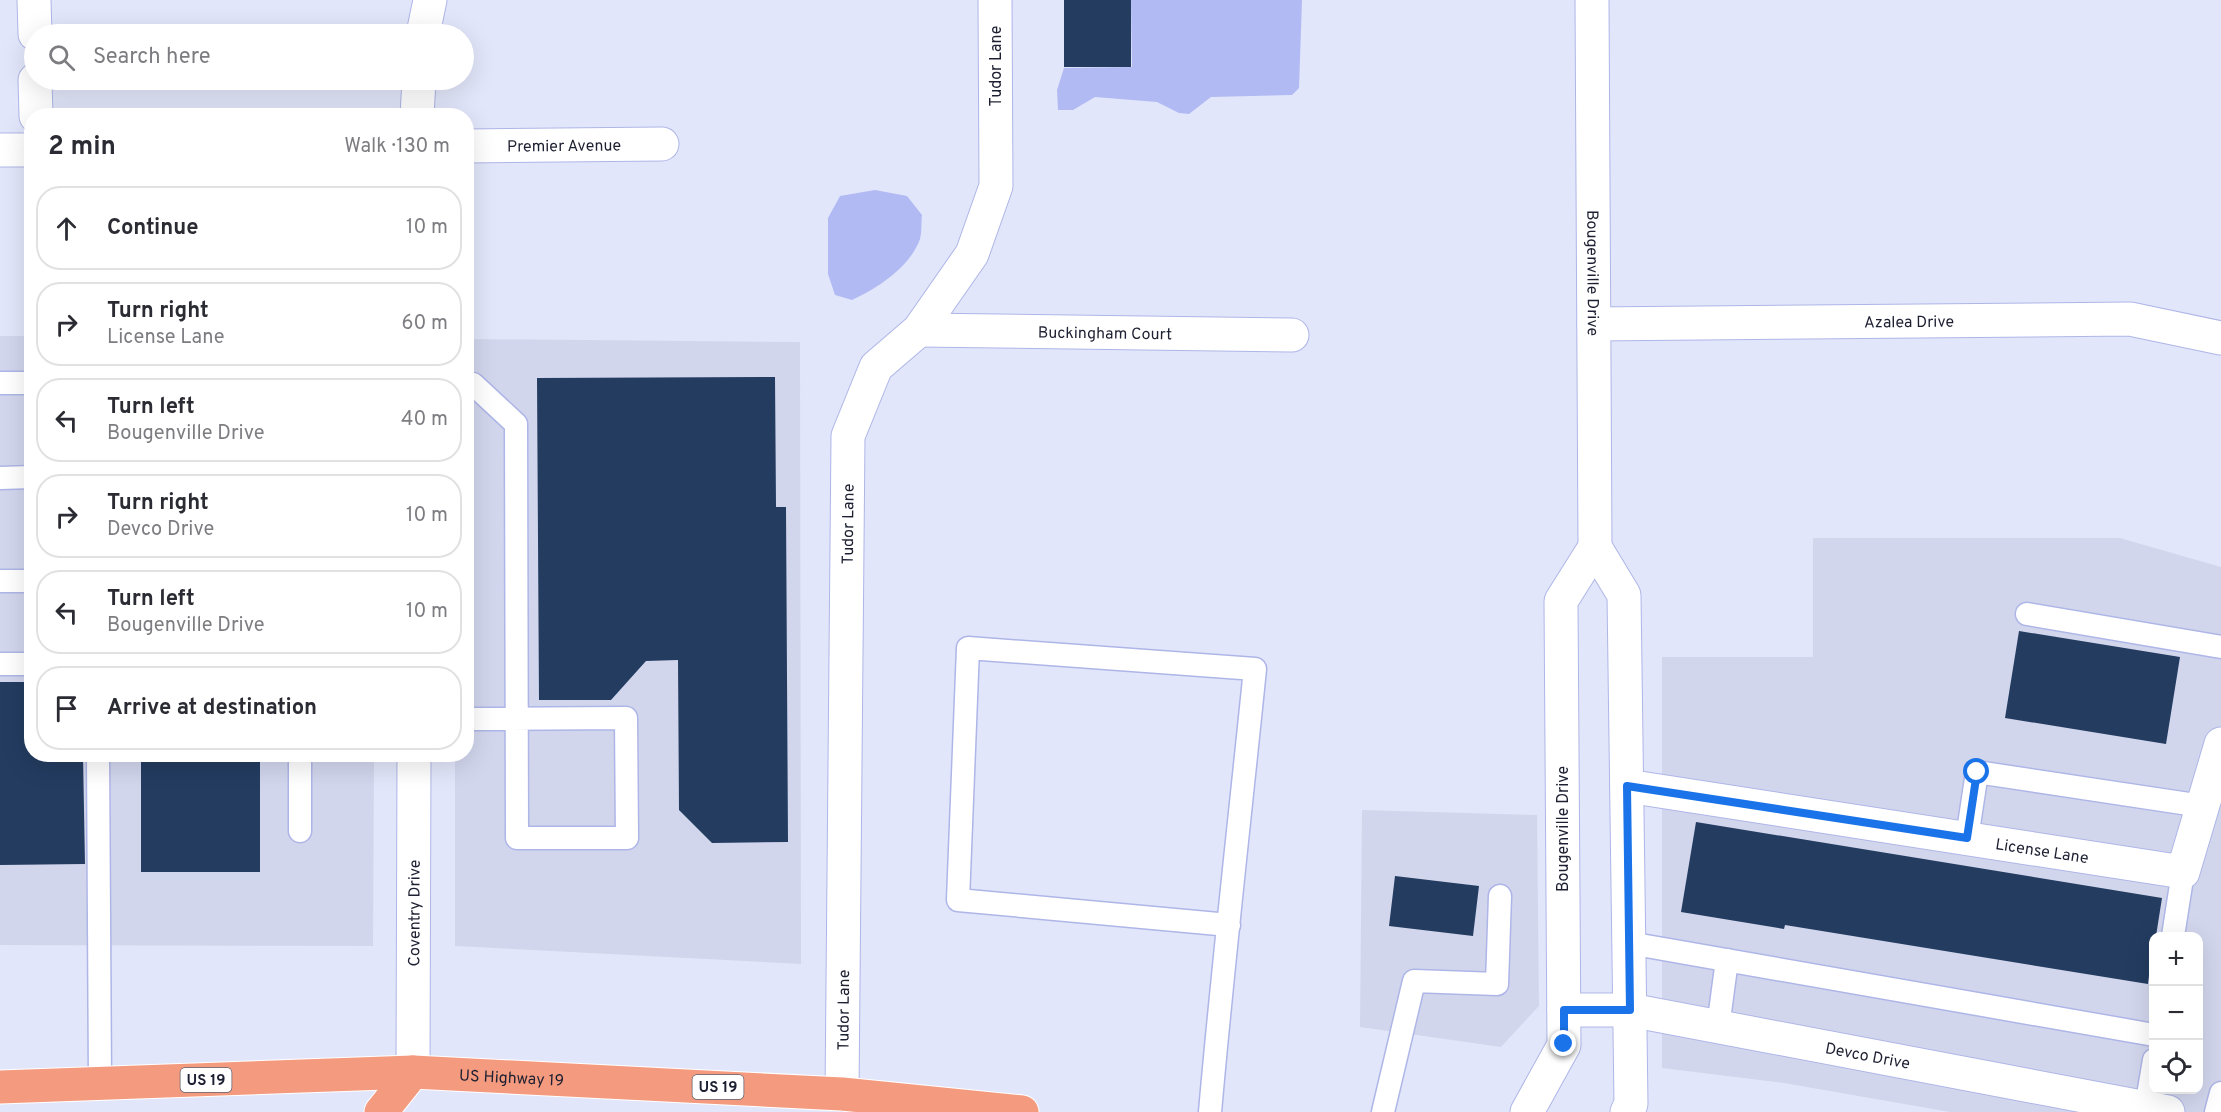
<!DOCTYPE html>
<meta charset="utf-8">
<style>
body{margin:0;font-family:Overpass,sans-serif;background:#f7f7f7;color:#2b2b33}
.controls{position:absolute;right:18px;bottom:18px;display:grid;overflow:hidden;border-radius:12px;box-shadow:0 6px 24px #0002}
.controls button{width:54px;height:54px;display:grid;place-items:center;padding:0;border:0;border-bottom:2px solid #e1e1e2;background:#fff;color:#2b2b33;font:30px sans-serif}
.stop{position:absolute;width:18px;height:18px;margin:-14px;border:4px solid #1a73e8;border-radius:50%;background:#fff}
.stop.end{background:#1a73e8;border-color:#fff;box-shadow:0 2px 6px #0008}
.list{margin:0;padding:0;list-style:none}
h2{display:flex;justify-content:space-between;align-items:center;height:78px;margin:0;padding:0 24px;font-size:26px}
h2 small{font-size:20px;font-weight:400;color:#7c7c81}
.list li{display:grid;grid-template-columns:39px 1fr auto;gap:18px;align-items:center;box-sizing:border-box;height:84px;margin:0 12px 12px;padding:0 12px;border:2px solid #e1e1e2;border-radius:24px}
.list b{display:block;font-size:22px;white-space:nowrap}
.list p{margin:0;font-size:20px;white-space:nowrap;color:#7c7c81}
.list em{font-size:20px;font-style:normal;color:#7c7c81}
.icon{flex:none;width:33px;height:33px;fill:none;stroke:currentColor;stroke-width:2;stroke-linecap:round;stroke-linejoin:round}
.map{position:relative;flex:none;width:2221px;height:1112px;overflow:hidden}
.search{position:absolute;background:#fff;box-shadow:0 6px 24px #0002;left:24px;top:24px;width:450px;height:66px;display:flex;align-items:center;gap:15px;box-sizing:border-box;padding:0 21px;border-radius:33px;color:#7c7c81;font-size:22px}
.panel{position:absolute;background:#fff;box-shadow:0 6px 24px #0002;left:24px;top:108px;width:450px;height:654px;border-radius:24px}
.map>svg:first-child{display:block}
.built{fill:#d2d6ed;fill-rule:evenodd}
.water{fill:#b1baf2}
.building{fill:#233c60}
.lines{fill:none;stroke-linecap:round;stroke-linejoin:round}
.service-casing{stroke:#aeb6e7;stroke-width:25}
.minor-casing{stroke:#aeb6e7;stroke-width:35}
.trunk-casing{stroke:#fff;stroke-width:35}
.service{stroke:#fff;stroke-width:22}
.minor{stroke:#fff;stroke-width:33}
.trunk{stroke:#f49a7e;stroke-width:33}
.route{stroke:#1a73e8;stroke-width:8}
.labels{text-anchor:middle;stroke-width:6;stroke-linejoin:round;paint-order:stroke}
.shield{fill:#fff;stroke:#616370;stroke-width:1.5}
.shield-label{font-size:15px;font-weight:bold;fill:#1d2032}
.street-label{font-size:16px;fill:#1d2032;stroke:#fff}
</style>
<div class="map">
<svg width="2221" height="1112" viewBox="0 0 2221 1112">
<rect width="100%" height="100%" fill="#e2e6fa"/>
<path class="built" d="M0,336H31L32,754L374,755L373,946L0,945Z
M467,339L800,342L801,964L455,946V755L466,754Z
M1813,538H2120L2221,567V1112H1950L1784,1083L1662,1068V657H1813ZM2154,936H2198V1090H2154Z
M1362,810L1537,815L1539,1006L1501,1047L1360,1027Z"/>
<path class="water" d="M1131,0H1302L1299,88L1292,95L1211,97L1189,114L1179,113L1157,102L1095,97L1073,110H1058L1057,90L1064,68L1132,67Z
M875,190L907,196L922,215C921,222 922,232 920,239C910,267 878,288 852,300L835,295L828,274V218L840,196Z"/>
<path class="building" d="M1064,0H1131V67H1064Z
M775,377L776,507H786L788,842L712,843L679,810L678,660L646,661L611,700H539L537,378Z
M2019,631L2180,657L2166,744L2005,718Z
M0,682H32V754H83L85,864L0,865Z
M141,754H260V872H141Z
M1696,822L2162,898L2156,936H2154L2148,984L1785,925L1784,929L1681,912Z
M1395,876L1479,886L1473,936L1389,926Z"/>
<g class="lines">
<defs>
<path id="service" d="M0,383H32
M466,383L473,384L516,424L517,838H627L626,718L466,719
M0,478L32,477
M0,581H32
M2027,614L2221,647
M0,664H32
M98,754L100,1083
M300,754V831
M1967,838L1977,772L2202,806
M2173,936L2183,872
M1629,943L2154,1035
M1718,1027L1727,960
M2146,1107L2154,1060
M1210,1112C1223,964 1240,817 1255,669L968,648L958,900L1229,925
M1383,1112L1414,981L1497,984L1500,896
M2216,1112L2221,1093"/>
<g id="minor">
<path d="M34,0L35,34"/>
<path id="s1" d="M1592,0L1595,547"/>
<path d="M423,34L430,0"/>
<path d="M35,80L36,116"/>
<path d="M417,116L419,80"/>
<path id="s2" d="M466,146L662,144"/>
<path d="M0,150H32"/>
<path id="s3" d="M1594,324L2130,319L2221,338"/>
<path id="s4" d="M919,330L1292,335"/>
<path id="s5" d="M1627,786L2183,872L2221,744"/>
<path id="s6" d="M1564,1010H1630L2168,1112"/>
<path id="s7" d="M413,1072L414,754"/>
<path id="s8" d="M842,1094L848,436L876,367L919,330L972,254L996,186L995,0"/>
<path d="M1527,1112L1564,1045L1561,601L1595,547L1624,595L1631,1104L1627,1112"/>
</g>
<g id="trunk">
<path id="s9" d="M0,1087L413,1072L842,1094L1022,1112"/>
<path d="M381,1112L413,1072"/>
</g>
</defs>
<use href="#service" class="service-casing"/>
<use href="#minor" class="minor-casing"/>
<use href="#trunk" class="trunk-casing"/>
<use href="#service" class="service"/>
<use href="#minor" class="minor"/>
<use href="#trunk" class="trunk"/>
</g>
<g class="lines">
<path class="route" d="M1564,1044V1010H1630L1627,786L1967,838L1977,772"/>
</g>
<g class="labels">
<g class="shield">
<rect x="180.5" y="1068" width="51" height="24" rx="4.5"/>
<rect x="692.5" y="1075" width="51" height="24" rx="4.5"/>
</g>
<g class="shield-label">
<text x="206" y="1085">US 19</text>
<text x="718" y="1092">US 19</text>
</g>
<g class="street-label">
<text transform="translate(995 66) rotate(-90)" y="6">Tudor Lane</text>
<text dy="6" stroke="none"><textPath href="#s2" startOffset="98">Premier Avenue</textPath></text>
<text dy="6" stroke="none"><textPath href="#s1" startOffset="273">Bougenville Drive</textPath></text>
<text dy="6" stroke="none"><textPath href="#s3" startOffset="315">Azalea Drive</textPath></text>
<text dy="6" stroke="none"><textPath href="#s4" startOffset="186">Buckingham Court</textPath></text>
<text dy="6" stroke="none"><textPath href="#s8" startOffset="570">Tudor Lane</textPath></text>
<text transform="translate(1562 829) rotate(-90)" y="6">Bougenville Drive</text>
<text dy="6" stroke="none"><textPath href="#s5" startOffset="420">License Lane</textPath></text>
<text dy="6" stroke="none"><textPath href="#s7" startOffset="159">Coventry Drive</textPath></text>
<text dy="6" stroke="none"><textPath href="#s8" startOffset="84">Tudor Lane</textPath></text>
<text dy="6" stroke="none"><textPath href="#s6" startOffset="308">Devco Drive</textPath></text>
<text dy="6" stroke="none"><textPath href="#s9" startOffset="512">US Highway 19</textPath></text>
</g>
</g>
</svg>
<div class="controls">
<button>+</button>
<button>−</button>
<button><svg class="icon" aria-label="locate" viewBox="0 0 24 24"><circle cx="12" cy="12" r="6"/><path d="M12 2v4M12 18v4M2 12h4M18 12h4"/></svg></button>
</div>
<div class="stop" style="left:1977px;top:772px"></div>
<div class="stop end" style="left:1564px;top:1044px"></div>
<div class="search"><svg class="icon" aria-label="search" viewBox="0 0 24 24"><circle cx="10" cy="10" r="6"/><path d="M15 15l6 6"/></svg>Search here</div>
<section class="panel">
<h2>2 min<small>Walk · 130 m</small></h2>
<ul class="list">
<li><svg class="icon" aria-label="ahead" viewBox="0 0 24 24"><path d="M12 20V5M6 11l6-6 6 6"/></svg><div><b>Continue</b></div><em>10 m</em></li>
<li><svg class="icon" aria-label="right" viewBox="0 0 24 24"><path d="M7 20v-9h11M14 6l5 5-5 5"/></svg><div><b>Turn right</b><p>License Lane</p></div><em>60 m</em></li>
<li><svg class="icon" aria-label="left" viewBox="0 0 24 24"><path d="M17 20v-9H6M10 6l-5 5 5 5"/></svg><div><b>Turn left</b><p>Bougenville Drive</p></div><em>40 m</em></li>
<li><svg class="icon" aria-label="right" viewBox="0 0 24 24"><path d="M7 20v-9h11M14 6l5 5-5 5"/></svg><div><b>Turn right</b><p>Devco Drive</p></div><em>10 m</em></li>
<li><svg class="icon" aria-label="left" viewBox="0 0 24 24"><path d="M17 20v-9H6M10 6l-5 5 5 5"/></svg><div><b>Turn left</b><p>Bougenville Drive</p></div><em>10 m</em></li>
<li><svg class="icon" aria-label="arrive" viewBox="0 0 24 24"><path d="M6 21V4h12l-3 4 3 4H6"/></svg><div><b>Arrive at destination</b></div></li>
</ul>
</section>
</div>
